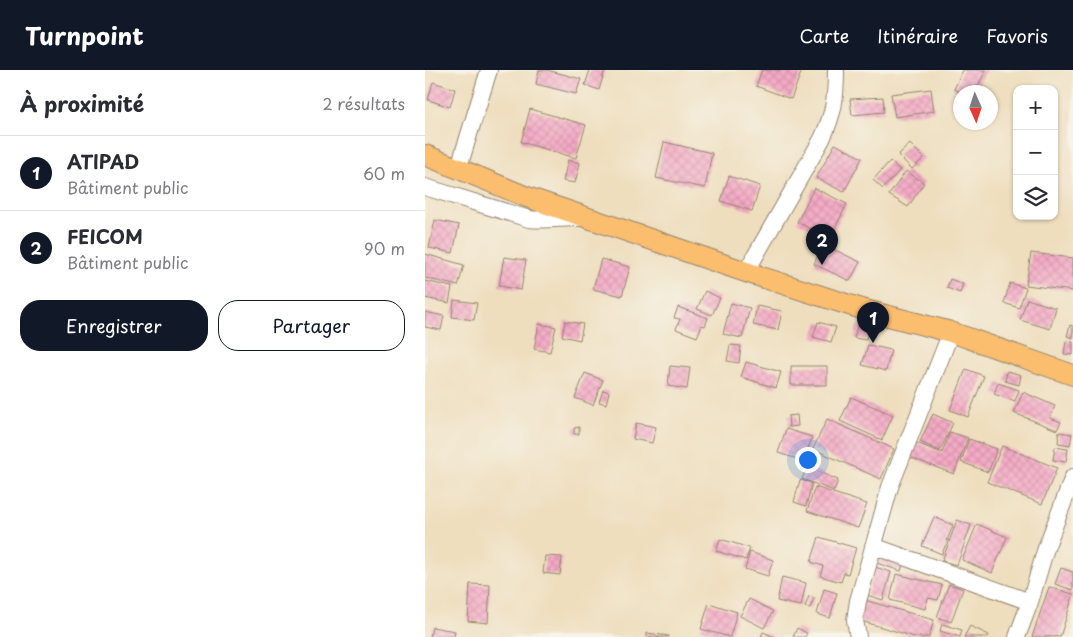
<!DOCTYPE html>
<html lang="fr">
<meta charset="utf-8">
<style>
body{margin:0;font-family:"Playpen Sans",sans-serif;background:#f2f2f3;color:#2b2b33}
.controls{position:absolute;right:15px;top:15px;display:grid;overflow:hidden;border-radius:10px;box-shadow:0 1px 4px #0004}
.controls button{width:45px;height:45px;display:grid;place-items:center;padding:0;border:0;border-bottom:1px solid #e1e1e2;background:#fff;color:#2b2b33;font:25px sans-serif}
.compass{position:absolute;left:528px;top:15px;width:45px;height:45px;border-radius:50%;background:#fff;box-shadow:0 1px 4px #0004;rotate:177deg}
.you{position:absolute;left:382px;top:389px;width:18px;height:18px;margin:-12px;border:4px solid #fff;border-radius:50%;background:#1a73e8;box-shadow:0 0 0 8px #1a73e833}
.badge{display:grid;place-items:center;width:32px;height:32px;border-radius:50%;background:#111827;color:#fff;font-size:16px;font-weight:700}
.pin{position:absolute;translate:-50% -41px;filter:drop-shadow(0 1px 2px #0008)}
.pin::after{content:'';position:absolute;top:26px;width:18px;height:15px;background:inherit;clip-path:polygon(0 0,100% 0,50% 100%)}
.list{margin:0;padding:0;list-style:none}
h2{display:flex;justify-content:space-between;align-items:center;height:65px;margin:0;padding:0 20px;font-size:21px}
h2 small{font-size:16px;font-weight:400;color:#7c7c81}
.list li{display:grid;grid-template-columns:32px 1fr auto;gap:15px;align-items:center;box-sizing:border-box;height:75px;padding:0 20px;border-top:1px solid #e1e1e2}
.list b{display:block;font-size:19px;white-space:nowrap}
.list p{margin:0;font-size:16px;white-space:nowrap;color:#7c7c81}
.list em{font-size:16px;font-style:normal;color:#7c7c81}
.actions{display:flex;gap:10px;padding:15px 20px}
.actions a{flex:1;padding:11px 0;border:1px solid #111827;border-radius:20px;text-align:center;font-size:18px;color:#111827}
.actions .main{background:#111827;color:#fff}
.icon{flex:none;width:28px;height:28px;fill:none;stroke:currentColor;stroke-width:2;stroke-linecap:round;stroke-linejoin:round}
.map{position:relative;flex:none;width:648px;height:567px;overflow:hidden}
header{display:flex;align-items:center;gap:30px;box-sizing:border-box;height:70px;padding:0 25px;background:#111827;color:#fff}
header strong{font-size:24px}
nav{display:flex;gap:28px;margin-inline-start:auto;font-size:18px}
main{display:flex}
aside{flex:1;background:#fff}
.map>svg:first-child{display:block}
.building{fill:url(#building-cross-hatch)}
.lines{fill:none;stroke-linecap:round;stroke-linejoin:round}
.minor-casing{stroke:#94846e;stroke-width:18}
.major-casing{stroke:#94846e;stroke-width:22}
.minor{stroke:#fff;stroke-width:16}
.major{stroke:#fbbd6e;stroke-width:20}
</style>
<header>
<strong>Turnpoint</strong>
<nav><a>Carte</a><a>Itinéraire</a><a>Favoris</a></nav>
</header>
<main>
<aside>
<h2>À proximité<small>2 résultats</small></h2>
<ul class="list">
<li><span class="badge">1</span><div><b>ATIPAD</b><p>Bâtiment public</p></div><em>60 m</em></li>
<li><span class="badge">2</span><div><b>FEICOM</b><p>Bâtiment public</p></div><em>90 m</em></li>
</ul>
<div class="actions"><a class="main">Enregistrer</a><a>Partager</a></div>
</aside>
<div class="map">
<svg width="648" height="567" viewBox="0 0 648 567">
<defs>
<pattern id="building-cross-hatch" width="8" height="8" patternUnits="userSpaceOnUse" patternTransform="scale(1.25)"><rect width="8" height="8" fill="#f4aac5"/><path d="M0 0l8 8M0 8l8-8" fill="none" stroke="#d292a9"/></pattern>
</defs>
<rect width="100%" height="100%" fill="#f7f3e8"/>
<filter id="ink" filterUnits="userSpaceOnUse"><feTurbulence type="fractalNoise" baseFrequency=".02" numOctaves="2"/><feDisplacementMap in="SourceGraphic" scale="10" xChannelSelector="R" yChannelSelector="G"/><feConvolveMatrix kernelMatrix="1 2 1 2 8 2 1 2 1" color-interpolation-filters="sRGB"/></filter>
<filter id="wash" filterUnits="userSpaceOnUse"><feTurbulence type="fractalNoise" baseFrequency=".0096" numOctaves="4" result="noise"/><feDisplacementMap in="SourceGraphic" scale="20" xChannelSelector="R" yChannelSelector="G"/><feGaussianBlur stdDeviation="1.12" result="paint"/><feColorMatrix in="noise" values="0 0 0 0 0 0 0 0 0 0 0 0 0 0 0 0 0 1.4 0 .05"/><feComposite in="paint" operator="in"/></filter>
<g filter="url(#wash)">
<rect width="100%" height="100%" fill="#eedebe"/>
<g id="blocks">
<path class="building" d="M114,0H122L156,9L151,24L111,14Z
M165,0H180L174,20L160,15Z
M337,0H377L366,29L331,16Z
M538,0H561L550,22H535L529,19Z
M8,12L30,19L25,37L3,30Z
M506,19L509,41L470,47L466,24Z
M458,27L459,42L427,45L425,29Z
M105,39L161,55L151,88L96,72Z
M239,72L287,83L280,118L231,108Z
M410,74L437,88L419,122L391,108Z
M485,74L499,88L487,99L473,85Z
M143,90L155,93L150,113L138,111Z
M465,91L475,100L458,119L448,110Z
M481,101L499,113L483,137L464,125Z
M304,106L335,116L327,141L296,131Z
M389,118L422,134L405,168L372,152Z
M10,150L34,155L28,183L4,178Z
M398,174L435,192L425,211L389,194Z
M606,183L648,188V221L601,215Z
M0,184L39,195L33,216L0,208Z
M79,187L101,190L96,220L74,216Z
M176,189L205,197L197,226L168,219Z
M525,209L538,214L535,223L522,218Z
M0,211L27,217L24,233L0,228Z
M585,213L601,218L594,238L579,233Z
M280,221L295,228L287,245L272,239Z
M602,229L631,238L625,259L595,250Z
M29,230L52,233L49,250L27,247Z
M306,233L325,238L317,268L298,264Z
M332,236L357,241L353,260L328,255Z
M253,237L283,248L280,256L277,255L272,267L251,259L255,249L249,248Z
M0,242L19,246L16,260L0,257Z
M140,251L158,254L155,270L137,266Z
M393,252L411,257L406,272L388,267Z
M114,254L131,257L125,282L109,279Z
M645,255L648,256V268L642,266Z
M432,256L443,258L441,270L429,268Z
M641,271L648,272V285L639,284Z
M305,275L316,276L314,293L302,291Z
M443,275L466,280L461,301L437,295Z
M321,292L356,302L351,318L316,307Z
M245,296L265,298L262,319L243,316Z
M366,296H402V315H366Z
M541,299L559,306L543,347L525,340Z
M582,301L596,305L594,315L580,311Z
M160,303L178,310L168,335L150,328Z
M573,313L594,320L590,331L569,324Z
M178,320L184,322L181,334L174,332Z
M598,322L630,336L625,348L636,352L632,360L589,343Z
M426,327L468,345L457,370L415,351Z
M508,344L528,353L515,381L495,372Z
M372,345L373,356L364,357L363,346Z
M402,349L469,379L456,409L388,379Z
M211,353L231,357L227,373L208,369Z
M154,357V364H149V358Z
M361,359L387,367L379,391L353,383Z
M525,362L543,368L529,404L484,387L489,372L517,383Z
M634,362L647,364L645,375L633,373Z
M544,369L572,379L563,402L536,392Z
M577,376L632,398L617,434L562,412Z
M630,377L643,379L641,392L628,390Z
M382,397L413,410L409,421L377,409Z
M375,410L387,413L381,436L369,432Z
M390,417L442,434L433,458L382,441Z
M509,447L528,455L517,484L497,476Z
M532,450L546,455L532,495L517,491Z
M552,454L582,467L567,503L537,490Z
M394,467L431,478L423,504L419,503L416,512L395,506L398,496L386,492Z
M295,469L325,478L321,490L291,481Z
M449,481L479,491L476,501L445,491Z
M325,482L348,490L343,506L320,499Z
M120,486L137,487L135,505L118,503Z
M450,497L466,502L458,530L442,525Z
M636,498L648,502V520L630,514Z
M471,504L517,515L513,530L503,528L500,539L465,530Z
M357,507L381,513L376,536L352,531Z
M45,514L65,515L63,553L43,551Z
M524,514L538,519L526,552L512,547Z
M624,517L648,524V526L635,567H607Z
M399,519L412,523L405,548L392,544Z
M384,526L389,528L385,538L380,537Z
M324,529L348,541L339,558L315,546Z
M436,529L509,550L504,567H490L433,550Z
M284,533L312,542L305,567L276,559Z
M517,554L537,560L535,567L515,561Z
M545,556L564,565L563,567H539Z
M7,557L30,561L29,567H5Z
M372,558L382,563L380,567H368Z
M338,562L350,567H336Z
M222,563L244,566V567H222Z"/>
</g>
</g>
<g filter="url(#ink)">
<use href="#blocks" fill-opacity="0" stroke="#94846e" stroke-width="1"/>
<g class="lines">
<defs>
<path id="minor" d="M33,100L64,0
M0,117L104,149C120,151 137,148 154,148
M321,202L397,69C409,43 411,28 411,0
M448,476L605,532
M433,567L430,550L433,531L465,417L526,262
M592,567L605,532L621,478L648,407"/>
<path id="major" d="M0,85L102,127L321,202L440,240L526,262L648,305"/>
</defs>
<use href="#minor" class="minor-casing"/>
<use href="#major" class="major-casing"/>
<use href="#minor" class="minor"/>
<use href="#major" class="major"/>
</g>
</g>
</svg>
<div class="controls">
<button>+</button>
<button>−</button>
<button><svg class="icon" aria-label="layers" viewBox="0 0 24 24"><path d="M12 4l9 5-9 5-9-5zM3 14l9 5 9-5"/></svg></button>
</div>
<svg class="compass" viewBox="-18 -18 36 36"><path d="M0-13l5 13h-10z" fill="#e53935"/><path d="M0 13l5-13h-10z" fill="#7c7c81"/></svg>
<div class="you"></div>
<div class="pin badge" style="left:448px;top:273px">1</div>
<div class="pin badge" style="left:397px;top:195px">2</div>
</div>
</main>
